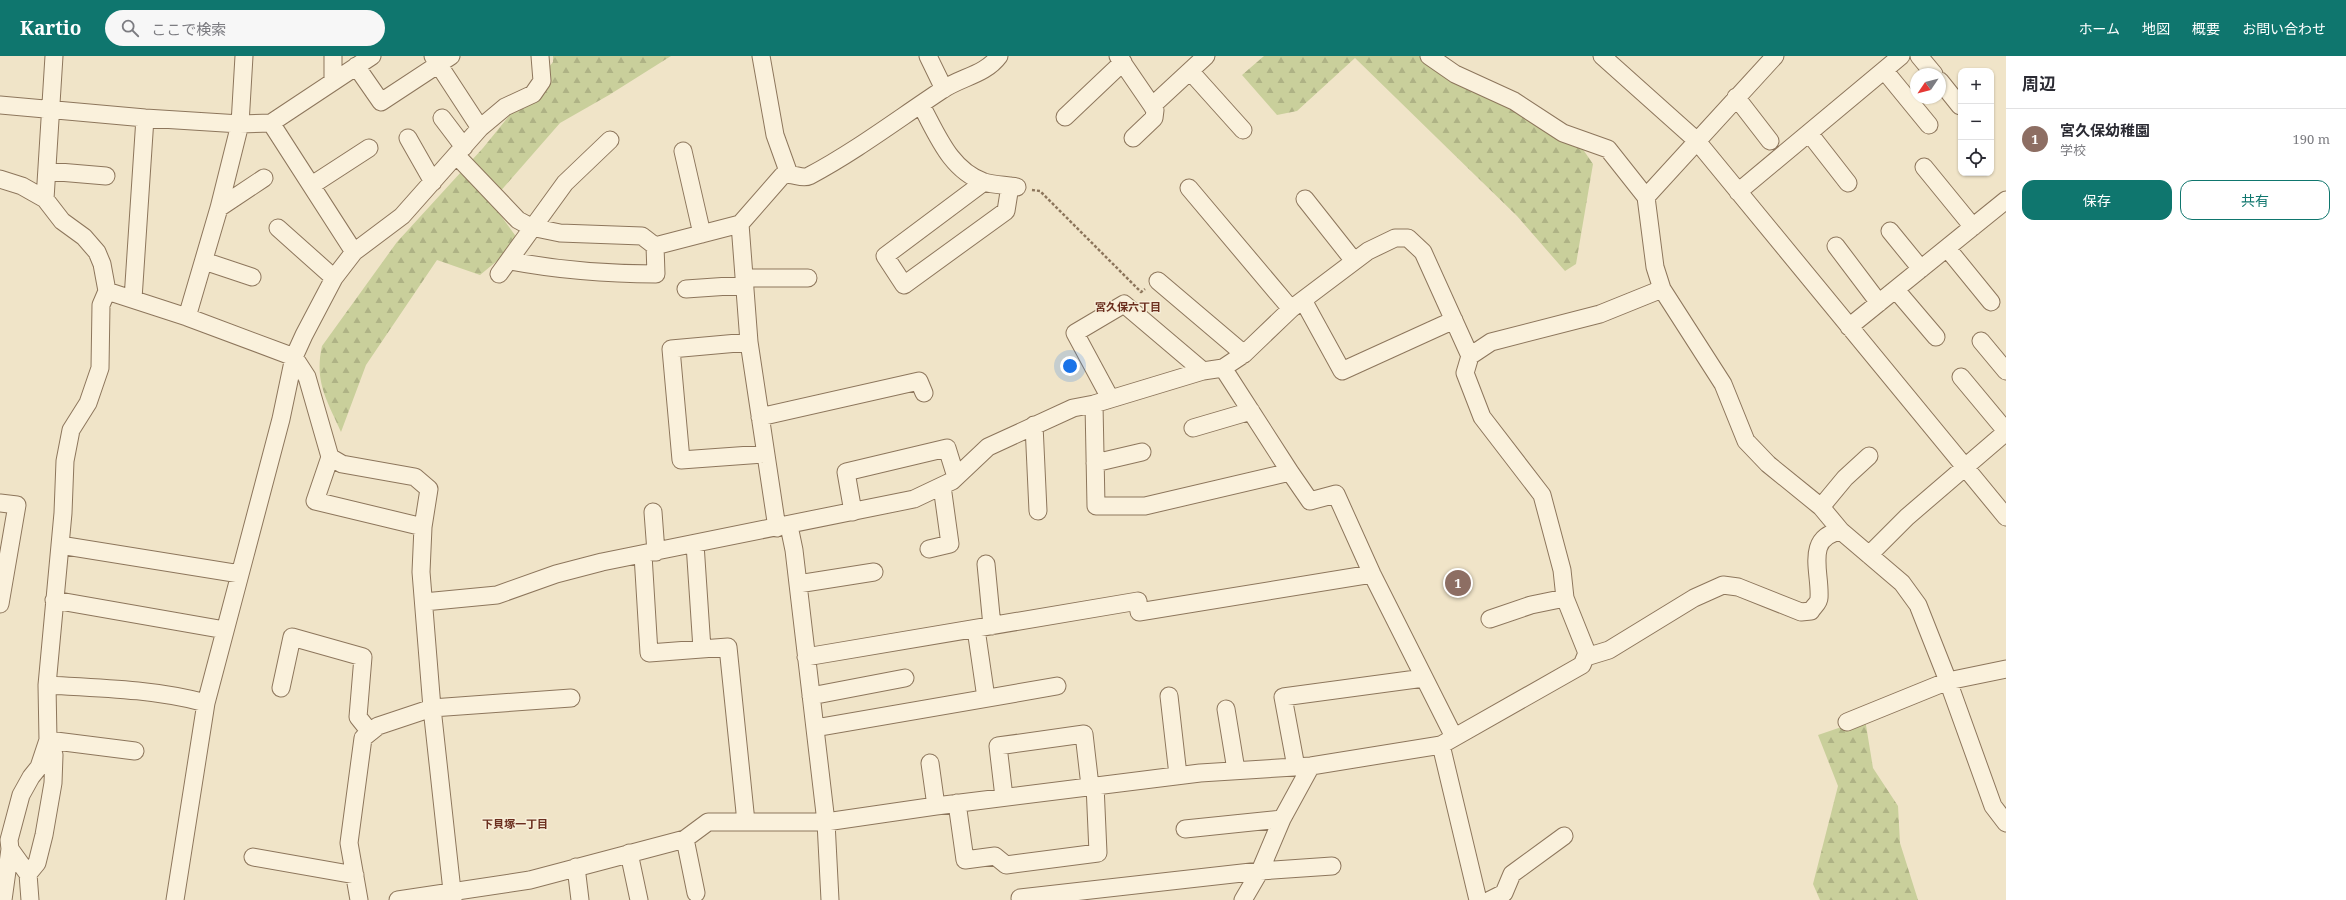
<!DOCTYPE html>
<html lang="ja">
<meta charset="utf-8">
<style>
body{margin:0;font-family:"Noto Serif","Noto Sans JP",serif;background:#f7f7f7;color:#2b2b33}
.controls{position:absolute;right:12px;top:12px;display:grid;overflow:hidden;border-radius:8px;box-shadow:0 1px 3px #0004}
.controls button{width:36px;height:36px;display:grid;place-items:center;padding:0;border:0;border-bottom:1px solid #e1e1e2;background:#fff;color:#2b2b33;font:20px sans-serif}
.compass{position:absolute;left:1910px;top:12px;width:36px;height:36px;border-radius:50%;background:#fff;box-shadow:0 1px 3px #0004;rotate:235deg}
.you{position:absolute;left:1070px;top:310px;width:14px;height:14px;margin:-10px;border:3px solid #fff;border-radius:50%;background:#1a73e8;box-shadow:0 0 0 6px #1a73e833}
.badge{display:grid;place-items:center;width:26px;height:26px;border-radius:50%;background:#0f766e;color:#fff;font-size:13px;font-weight:700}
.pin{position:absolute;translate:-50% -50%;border:2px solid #fff;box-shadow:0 1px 4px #0006}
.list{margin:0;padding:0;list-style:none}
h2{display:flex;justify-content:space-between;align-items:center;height:52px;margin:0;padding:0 16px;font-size:17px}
h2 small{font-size:13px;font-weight:400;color:#7c7c81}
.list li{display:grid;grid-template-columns:26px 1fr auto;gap:12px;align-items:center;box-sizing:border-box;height:60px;padding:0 16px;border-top:1px solid #e1e1e2}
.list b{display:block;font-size:15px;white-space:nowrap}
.list p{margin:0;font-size:13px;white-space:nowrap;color:#7c7c81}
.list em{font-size:13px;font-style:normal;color:#7c7c81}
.actions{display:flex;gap:8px;padding:12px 16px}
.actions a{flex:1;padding:9px 0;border:1px solid #0f766e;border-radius:12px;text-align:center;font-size:14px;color:#0f766e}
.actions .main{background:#0f766e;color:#fff}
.icon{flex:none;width:22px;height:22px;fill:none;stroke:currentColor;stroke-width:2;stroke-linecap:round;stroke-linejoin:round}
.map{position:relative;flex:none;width:2006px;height:844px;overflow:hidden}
header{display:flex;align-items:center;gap:24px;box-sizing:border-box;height:56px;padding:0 20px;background:#0f766e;color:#fff}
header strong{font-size:19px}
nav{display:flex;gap:22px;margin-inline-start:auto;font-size:14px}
.search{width:280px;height:36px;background:#f7f7f7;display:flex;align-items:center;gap:10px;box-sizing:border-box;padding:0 14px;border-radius:22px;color:#7c7c81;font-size:15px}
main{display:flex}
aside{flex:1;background:#fff}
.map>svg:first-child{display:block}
.forest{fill:url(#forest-firs)}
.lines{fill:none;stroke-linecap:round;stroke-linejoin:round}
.minor-casing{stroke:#8d765c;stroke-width:19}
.path{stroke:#8d765c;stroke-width:2.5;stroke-dasharray:3 2;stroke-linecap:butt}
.minor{stroke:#faf1dc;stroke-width:17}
.labels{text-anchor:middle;stroke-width:3;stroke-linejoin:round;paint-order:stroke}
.neighbourhood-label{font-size:11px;font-weight:bold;fill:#6b2e1e;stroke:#f7eed8}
</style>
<header>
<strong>Kartio</strong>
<div class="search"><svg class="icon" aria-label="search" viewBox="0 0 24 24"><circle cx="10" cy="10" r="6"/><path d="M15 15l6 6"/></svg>ここで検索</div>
<nav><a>ホーム</a><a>地図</a><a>概要</a><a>お問い合わせ</a></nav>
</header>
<main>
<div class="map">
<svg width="2006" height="844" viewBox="0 0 2006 844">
<defs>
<pattern id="forest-firs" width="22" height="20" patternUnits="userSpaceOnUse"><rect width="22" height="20" fill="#c9cf9b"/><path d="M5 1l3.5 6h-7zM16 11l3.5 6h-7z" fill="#aeb285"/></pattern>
</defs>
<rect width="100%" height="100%" fill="#f0e4c8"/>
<path class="forest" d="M553,0H671L609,39L560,67L491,146L520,186L480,219L437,204L366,309L341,376C327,344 314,326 322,290L397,186L483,92L553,6Z
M1264,0H1424L1582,92L1593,108L1576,208L1565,215L1517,160L1355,2L1297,55L1277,59L1242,19Z
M1865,663L1873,712L1898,750L1900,787L1918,844H1820L1813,828L1838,730L1818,679Z"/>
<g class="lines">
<defs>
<path id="minor" d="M433,0L480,72
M761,0L775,79L789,118
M928,0L944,33
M1118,0L1155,54L1154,62L1133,82
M1429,0L1455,18L1514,45L1563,77L1608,93L1646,141L1655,211L1662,233L1723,328L1746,385L1768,408L1821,451L1841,475L1902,527L1918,549L1948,625L1993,750L2006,767
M1602,0L1696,84L2006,461
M1919,0L1934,18
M356,10L381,46L451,0
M1884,14L1929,69
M1190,15L1243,74
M333,24V0
M1940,25L1960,50
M1736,41L1770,85
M0,49L145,62L240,68L271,67L372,0
M921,49C937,78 950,114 984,126C994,129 1007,129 1017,131
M1152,50L1206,0
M1065,61L1123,6
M442,62L464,91
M271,67L354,196
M1809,77L1848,127
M408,82L433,126
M683,95L702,178
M456,99L518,164L531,171L560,177L642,180L655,190L740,168L782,120C791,115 801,124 809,120C856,95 898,63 942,34C961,21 985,19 999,0
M1924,111L1973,171
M47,115L106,120
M0,123L22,130L45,143L62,165L84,181L97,196L102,208L107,235L101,249L100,312L88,347L71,374L65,405L63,457L47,629L48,684L54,699L53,727L44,779L37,807L28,818L30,844
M984,126L885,200L904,229L1006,155L1010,130
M312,129L369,92
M1189,132L1291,253
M1738,136L1901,0
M1646,141L1775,0
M45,143L54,0
M1305,143L1354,205
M219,152L264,122
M740,168L749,286L777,472
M278,172L334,222
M1890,175L1921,213
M1836,190L1879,247
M1947,192L1991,246
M204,205L252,221
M510,205C558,214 606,218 656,218L655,190
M499,218L565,127L610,84
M744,222H808
M1158,225L1244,298
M686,233L744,229
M1896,234L1936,281
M107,235L187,261L294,301L307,321L330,401L342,408L415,421L429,433L423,471L421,516L432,652L378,670L363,682L349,787L359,844
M133,243L145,62
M1303,244L1342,315L1454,264
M187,261L219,152L240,68L244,0
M1849,271L2006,144
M1981,285L2006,315
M749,286L671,293L681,404L765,398
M1961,321L2006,375
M1110,342L1075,277L1124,248L1203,315
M1094,348L1096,450H1145L1290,416L1223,312
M760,361L919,325L924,337
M1034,369L1038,455
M1193,372L1251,355
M330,401L315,445L423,471
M1095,407L1142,396
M1290,416L1310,445L1336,438L1372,518L1454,681
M0,447L17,449L0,548
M1821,451L1845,422L1869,400
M653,456L656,496
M853,456L846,416L947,392L956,421
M789,470L794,494L826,766L830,844
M695,488L702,593
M60,489L240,518
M929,493L950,488L942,430
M643,499L649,597L728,591L746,766
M1869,499L1907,461L2006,376
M986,508L992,570
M798,528L874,516
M54,544L225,574
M424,546L497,539L556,518L602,506L914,443L952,425L988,391L1073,352L1094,348L1203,315L1223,312L1244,298L1291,253L1368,195L1395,182H1408L1423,196L1470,300
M1490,563L1531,549L1565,542
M976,573L986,642
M806,601L1138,545L1139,556L1372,518
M1586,601L1609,594L1694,542L1723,529L1738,531L1801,556L1811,555C1813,551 1819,547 1819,542C1821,517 1804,481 1841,475
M47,629C100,632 154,633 206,647
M281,632L292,581L363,601L358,661L370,676
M811,640L905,622
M1169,640L1178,719
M1226,653L1236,714
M1847,666L1948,625L2006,613
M815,672L1057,630
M1441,689L1478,844
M930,707L936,750
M1296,711L1283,641L1424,622
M1004,741L998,690L1084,678L1090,730
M957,747L965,804L995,800L1006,809L1098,797L1095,729
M1185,773L1282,763
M685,783L696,837
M629,797L639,844
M253,801L355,819
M576,811L580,844
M28,818L10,793L9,784L21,739L31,721L39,711L48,684L135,695
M1020,842L1260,815L1332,810
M3,844L10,793
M175,844L206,647L281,363L294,301L304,279L334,222L354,196L402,160L480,72L505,51L533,38L542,25L540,0
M398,844L530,824L685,783L708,766H826L936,750L1200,717L1311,710L1441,689L1582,609L1587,597L1565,542L1562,514L1542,439L1482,361L1465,317L1470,300L1491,286L1600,258L1662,233
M453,844L432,652L571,642
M1243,844L1260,815L1282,763L1311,710
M1490,844L1504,837L1512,818L1564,780"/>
</defs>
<use href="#minor" class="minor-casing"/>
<path class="path" d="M1032,134L1040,135L1141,236L1145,233"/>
<use href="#minor" class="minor"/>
</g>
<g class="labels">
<g class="neighbourhood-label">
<text x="1128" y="255">宮久保六丁目</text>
<text x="515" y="772">下貝塚一丁目</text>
</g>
</g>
</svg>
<div class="controls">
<button>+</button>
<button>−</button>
<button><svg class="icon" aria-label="locate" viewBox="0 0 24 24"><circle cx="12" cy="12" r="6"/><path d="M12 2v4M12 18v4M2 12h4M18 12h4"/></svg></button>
</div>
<svg class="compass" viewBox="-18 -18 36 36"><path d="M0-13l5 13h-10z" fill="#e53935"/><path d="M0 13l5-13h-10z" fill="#7c7c81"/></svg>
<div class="you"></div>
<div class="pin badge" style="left:1458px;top:527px;background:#8d6e63">1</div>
</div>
<aside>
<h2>周辺<small></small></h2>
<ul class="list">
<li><span class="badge" style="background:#8d6e63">1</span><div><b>宮久保幼稚園</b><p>学校</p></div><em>190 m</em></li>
</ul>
<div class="actions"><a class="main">保存</a><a>共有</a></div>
</aside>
</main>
